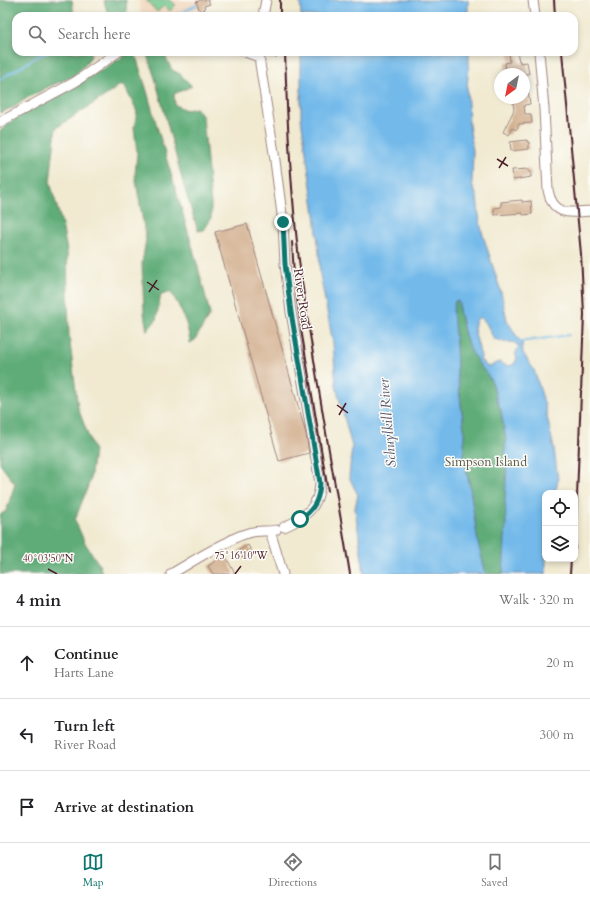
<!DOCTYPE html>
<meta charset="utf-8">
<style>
body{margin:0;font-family:Cardo,serif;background:#f6f6f6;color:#202124}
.controls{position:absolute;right:12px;bottom:12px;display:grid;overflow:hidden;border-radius:8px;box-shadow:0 2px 6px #0003}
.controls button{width:36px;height:36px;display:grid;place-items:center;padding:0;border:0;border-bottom:1px solid #e0e0e0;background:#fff;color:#202124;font:20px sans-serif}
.compass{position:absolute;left:494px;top:68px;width:36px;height:36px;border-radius:50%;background:#fff;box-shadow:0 2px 6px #0003;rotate:213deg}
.stop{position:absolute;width:12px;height:12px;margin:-9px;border:3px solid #0f766e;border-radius:50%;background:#fff}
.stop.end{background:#0f766e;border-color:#fff;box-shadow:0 1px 4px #0008}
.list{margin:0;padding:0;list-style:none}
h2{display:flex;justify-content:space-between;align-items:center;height:52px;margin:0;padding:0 16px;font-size:17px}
h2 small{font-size:13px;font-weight:400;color:#757577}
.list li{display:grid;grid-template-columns:26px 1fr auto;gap:12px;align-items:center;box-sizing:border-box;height:72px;padding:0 16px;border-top:1px solid #e0e0e0}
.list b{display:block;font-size:15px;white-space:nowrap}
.list p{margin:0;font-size:13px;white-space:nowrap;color:#757577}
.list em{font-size:13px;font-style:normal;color:#757577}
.icon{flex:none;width:22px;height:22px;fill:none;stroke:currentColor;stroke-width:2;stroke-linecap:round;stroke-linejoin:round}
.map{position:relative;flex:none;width:590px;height:574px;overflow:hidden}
.search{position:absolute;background:#fff;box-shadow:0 2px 6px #0003;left:12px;right:12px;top:12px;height:44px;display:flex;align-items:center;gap:10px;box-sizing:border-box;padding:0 14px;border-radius:12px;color:#757577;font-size:15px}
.sheet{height:268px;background:#fff}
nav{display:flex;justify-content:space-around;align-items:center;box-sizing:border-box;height:56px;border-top:1px solid #e0e0e0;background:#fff;font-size:11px;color:#757577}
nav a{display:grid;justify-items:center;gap:2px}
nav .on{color:#0f766e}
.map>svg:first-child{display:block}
.built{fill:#f0d6bc}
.green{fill:#73c88c;stroke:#5e745c}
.forest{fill:#5eac78;stroke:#546652}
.water{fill:#73baea;stroke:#5e6c8a;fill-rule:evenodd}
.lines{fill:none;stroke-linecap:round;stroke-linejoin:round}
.stream{stroke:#73baea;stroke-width:2}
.building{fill:#d1ad8c}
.minor-casing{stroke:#9e847e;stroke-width:11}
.minor{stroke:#fff;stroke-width:9}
.rail{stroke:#4a1f2b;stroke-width:2}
.route{stroke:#0f766e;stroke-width:5}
.ticks{fill:none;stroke:#4a1f2b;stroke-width:1.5}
.labels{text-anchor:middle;stroke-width:3;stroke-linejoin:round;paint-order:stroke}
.street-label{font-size:13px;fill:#4a1f2b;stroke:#fdfcf7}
.park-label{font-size:13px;fill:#585a4d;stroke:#fdfcf7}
.water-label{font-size:14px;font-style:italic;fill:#58556e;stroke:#fdfcf7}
.ticks-label{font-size:10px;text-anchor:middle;fill:#4a1f2b;stroke:#fdfcf7;stroke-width:3;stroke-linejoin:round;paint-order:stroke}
</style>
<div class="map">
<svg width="590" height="574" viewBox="0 0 590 574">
<rect width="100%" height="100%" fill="#fdfcf7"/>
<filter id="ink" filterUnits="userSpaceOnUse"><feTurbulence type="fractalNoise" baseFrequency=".025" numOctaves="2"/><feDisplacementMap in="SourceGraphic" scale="8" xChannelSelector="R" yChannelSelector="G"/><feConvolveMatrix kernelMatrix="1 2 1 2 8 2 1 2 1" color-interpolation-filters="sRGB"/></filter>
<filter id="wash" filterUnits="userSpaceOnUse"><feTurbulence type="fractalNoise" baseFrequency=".012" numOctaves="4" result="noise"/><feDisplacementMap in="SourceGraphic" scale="16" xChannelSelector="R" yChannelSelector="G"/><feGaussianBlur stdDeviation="0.9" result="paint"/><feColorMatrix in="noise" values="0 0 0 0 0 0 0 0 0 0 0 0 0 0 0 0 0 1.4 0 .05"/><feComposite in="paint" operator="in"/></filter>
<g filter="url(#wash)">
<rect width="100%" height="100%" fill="#f1ead1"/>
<path class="built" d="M139,0H211L183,16H141Z"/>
<path class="green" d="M146,0H170L176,5L170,11L164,6L157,12Z"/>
<path class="forest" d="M0,0H72L74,16H16V52H90L91,56L85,65L74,76L50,86L33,95L27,98L16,106L0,113Z
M104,0H126L127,16H109L105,5Z
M131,52H135C139,69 146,85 150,102C170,173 193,243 210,314L195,340L190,343C188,323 181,309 171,292L161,294L156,320L147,331L144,313L142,263L146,240L135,175L137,153L134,128L137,112L124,85H120L108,94L56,128L50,182L62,224L67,251L69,335L78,408L94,451L90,481L75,520L85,543L100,566L102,574H0V515L6,511L15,484L0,464V131L14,119L57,97Z
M146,52H163L172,70L180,74L192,86L174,94L175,105L186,110L196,108L203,117L211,204V219L204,230L198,231L185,190L155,78Z
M455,301H458L459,303V310L466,339L471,351L479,364L487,374L493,384L496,398L501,410L506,441L505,451L507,461L505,499L506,522L503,574H486L478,543L470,488L466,469L464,456V429L457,371L456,346L453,311Z"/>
<path class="water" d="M300,0H468V16H301Z
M301,52H469V66L467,87L469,125L473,151L472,181L473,188L477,196L479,216L482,232L501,292L507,320L517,337L522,343L523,353L534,370L544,402L554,449L558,480L555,493H545V559H546V574H503L506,522L505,499L507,462L505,451L506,441L501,410L496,398L493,384L487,374L479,364L471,351L466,339L459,310V303L458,301H455L453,311L456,346L457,371L464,429V456L466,469L470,488L478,543L486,574H364L355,508L358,495L349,477L352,447L336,386L333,343L320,274L319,253L315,214L301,118ZM480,317L486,323L494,339C497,339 500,341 503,342C512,343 511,340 519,346L515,355L517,357C515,367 508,368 500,362L494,364L490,367L486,366L484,363L480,360L481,357L474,329L476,320Z"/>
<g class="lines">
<path class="stream" d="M172,16L183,12L196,5
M0,80L8,74L21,67L36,57L48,52
M519,342L569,335"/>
</g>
<g id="blocks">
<path class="building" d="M201,0H208L210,4L204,6L205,9L200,11L196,2Z
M268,52H277V57H268Z
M509,52H517L519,61H520V63L527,62L529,74H509V70H506L505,63L510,62Z
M527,84L530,104L524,105L525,114H531L532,123L519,124L516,130L513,128L509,135L503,132L514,110L513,102L517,101V98H524V85Z
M527,140V142H529V149L511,151L510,142Z
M529,169V171H531V177L513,180L512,170Z
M522,200V202L531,201L532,214L523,215V213L494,215V208L501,207V202Z
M247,224L306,434L309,453L279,461L215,232Z
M248,545L254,555L245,560L239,550Z
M225,555L235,574H213L208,566Z"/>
</g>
</g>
<g filter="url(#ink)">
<use href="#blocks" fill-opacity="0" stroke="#9e847e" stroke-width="1"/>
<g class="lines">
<defs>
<path id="minor" d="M533,0L535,16
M263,16L266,0
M245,52L259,57
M259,52L260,64L274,153L283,222L285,264L291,312L320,483C319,507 305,518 284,527
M539,52L544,109L548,190C553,216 569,213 590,211
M0,122L75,82L118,52
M270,531L283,574
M171,574C190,563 208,551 228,542C234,538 241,535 248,533C257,530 267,532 276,530"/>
</defs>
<use href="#minor" class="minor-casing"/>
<use href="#minor" class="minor"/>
<path class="rail" d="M280,0V16
M554,0L555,16
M285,52C287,122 291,191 299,260C313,365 333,470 350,574
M562,52L581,254L584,314L575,549
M292,242L294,275L302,335L328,491
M570,574L571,559"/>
</g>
</g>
<g class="lines" filter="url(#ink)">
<path class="route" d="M283,222L285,264L291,312L320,483C319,500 314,510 300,519"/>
</g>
<path class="ticks" d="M497,159L508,166M499,168L506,157M147,282L159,290M149,292L157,280M337,405L348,413M339,415L346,403M48,569L57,574M235,574L241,566"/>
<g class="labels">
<g class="street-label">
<text transform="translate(303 299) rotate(82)" y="5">River Road</text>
</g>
<g class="park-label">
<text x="486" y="466">Simpson Island</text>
</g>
<g class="water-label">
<text transform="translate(387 423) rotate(-95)" y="5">Schuylkill River</text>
</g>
</g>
<g class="ticks-label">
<text x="241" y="559">75°16'10"W</text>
<text x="48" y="562">40°03'50"N</text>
</g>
</svg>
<div class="controls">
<button><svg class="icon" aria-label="locate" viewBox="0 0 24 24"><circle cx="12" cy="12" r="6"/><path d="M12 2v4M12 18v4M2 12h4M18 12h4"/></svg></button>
<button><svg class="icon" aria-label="layers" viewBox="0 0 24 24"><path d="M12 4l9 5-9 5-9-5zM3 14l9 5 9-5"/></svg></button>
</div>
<svg class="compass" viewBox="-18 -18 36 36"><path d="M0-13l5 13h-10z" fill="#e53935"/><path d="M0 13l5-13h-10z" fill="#757577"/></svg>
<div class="stop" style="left:300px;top:519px"></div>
<div class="stop end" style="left:283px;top:222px"></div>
<div class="search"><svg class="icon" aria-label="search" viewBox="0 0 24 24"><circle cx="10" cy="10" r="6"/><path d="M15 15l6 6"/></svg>Search here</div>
</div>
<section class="sheet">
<h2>4 min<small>Walk · 320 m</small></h2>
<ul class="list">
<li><svg class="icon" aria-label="ahead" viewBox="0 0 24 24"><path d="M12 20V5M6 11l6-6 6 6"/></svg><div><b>Continue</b><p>Harts Lane</p></div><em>20 m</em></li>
<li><svg class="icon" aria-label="left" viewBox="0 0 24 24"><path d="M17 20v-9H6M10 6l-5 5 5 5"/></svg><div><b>Turn left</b><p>River Road</p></div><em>300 m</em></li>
<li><svg class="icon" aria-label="arrive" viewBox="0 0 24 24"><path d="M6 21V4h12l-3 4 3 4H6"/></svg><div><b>Arrive at destination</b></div></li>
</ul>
</section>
<nav>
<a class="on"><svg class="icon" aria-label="map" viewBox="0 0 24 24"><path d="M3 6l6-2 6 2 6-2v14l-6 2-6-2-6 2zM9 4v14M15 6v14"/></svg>Map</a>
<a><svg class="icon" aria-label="directions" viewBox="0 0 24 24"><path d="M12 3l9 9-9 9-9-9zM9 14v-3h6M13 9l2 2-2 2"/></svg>Directions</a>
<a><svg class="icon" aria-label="saved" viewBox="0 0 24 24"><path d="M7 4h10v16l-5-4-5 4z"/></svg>Saved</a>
</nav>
